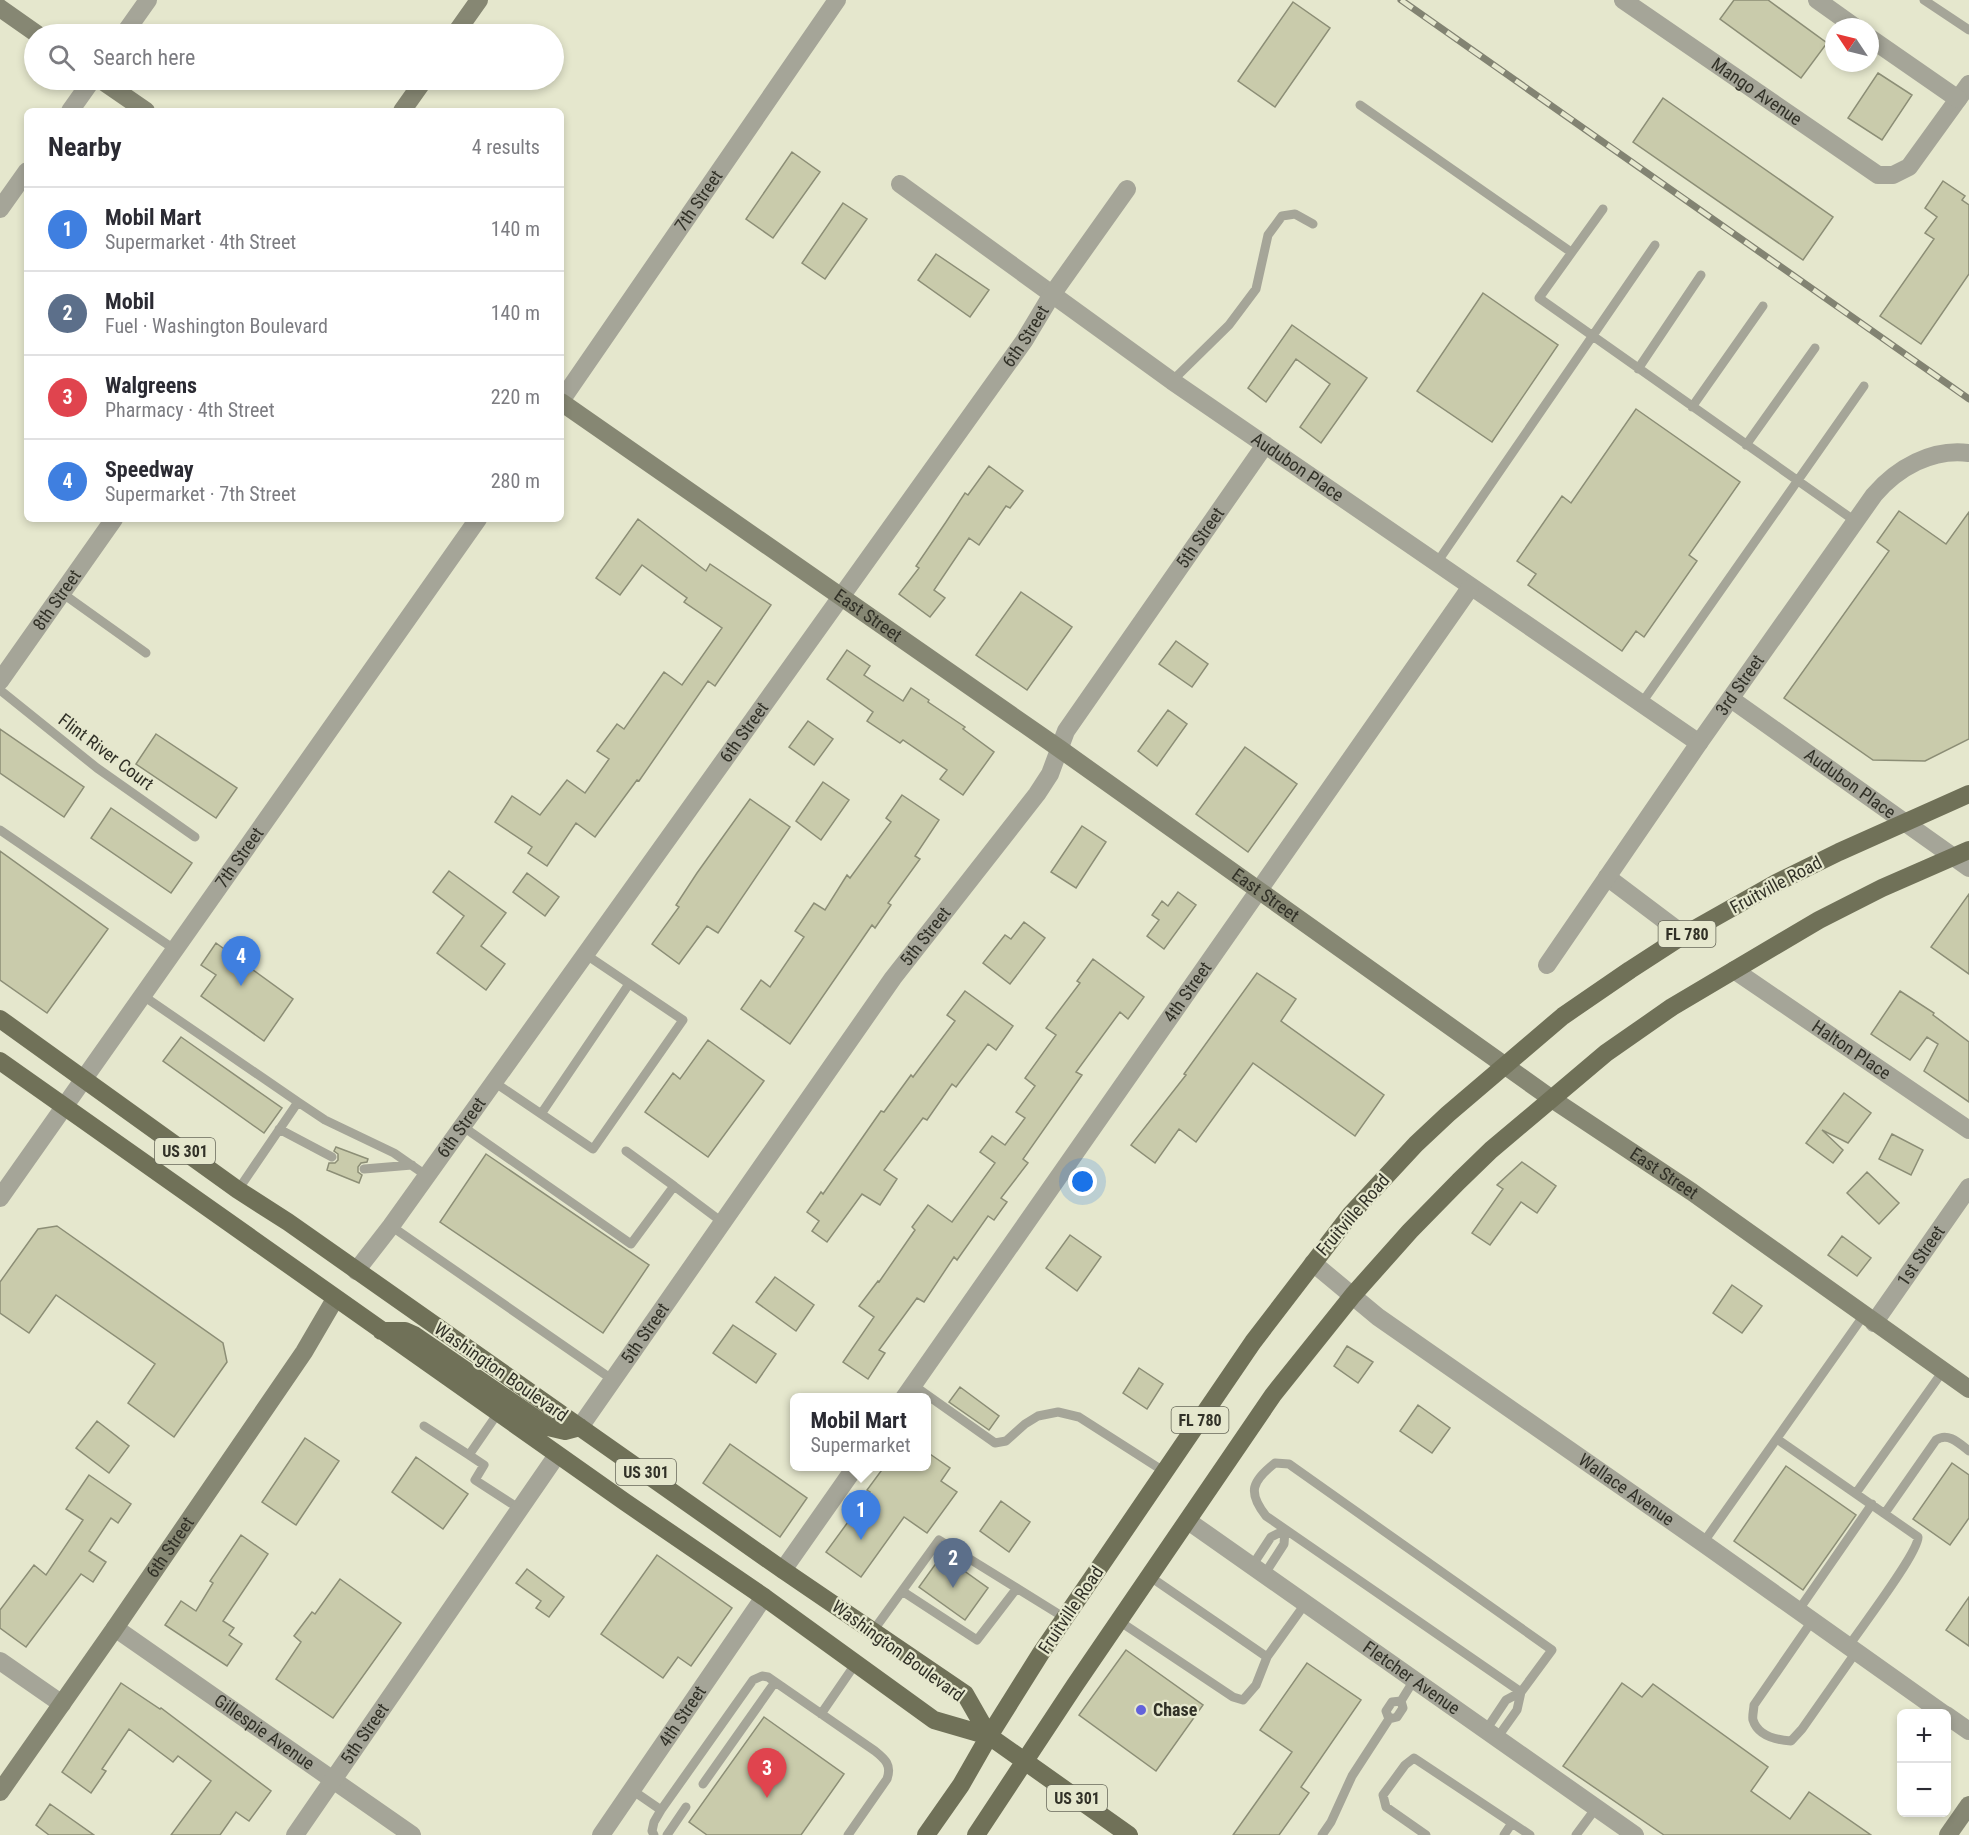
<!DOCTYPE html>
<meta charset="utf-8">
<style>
body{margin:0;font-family:"Roboto Condensed",sans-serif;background:#f2f2f3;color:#2b2b33}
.controls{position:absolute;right:18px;bottom:18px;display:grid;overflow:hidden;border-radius:9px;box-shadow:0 3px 9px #0003}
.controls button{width:54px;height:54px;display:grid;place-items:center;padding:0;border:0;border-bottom:2px solid #e1e1e2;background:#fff;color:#2b2b33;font:30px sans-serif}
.compass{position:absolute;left:1825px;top:18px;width:54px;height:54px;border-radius:50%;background:#fff;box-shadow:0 3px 9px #0003;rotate:305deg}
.you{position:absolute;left:1083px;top:1182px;width:21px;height:21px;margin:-15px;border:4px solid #fff;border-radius:50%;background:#1a73e8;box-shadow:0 0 0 9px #1a73e833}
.badge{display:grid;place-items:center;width:39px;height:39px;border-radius:50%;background:#b45309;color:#fff;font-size:20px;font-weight:700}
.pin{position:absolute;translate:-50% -50px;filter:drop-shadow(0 2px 3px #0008)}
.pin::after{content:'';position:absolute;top:32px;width:21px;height:18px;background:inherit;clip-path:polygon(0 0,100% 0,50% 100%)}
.popup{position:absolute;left:790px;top:1393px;width:141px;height:78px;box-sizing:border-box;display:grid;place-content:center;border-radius:9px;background:#fff;filter:drop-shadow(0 2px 4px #0005);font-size:20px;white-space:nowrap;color:#7c7c81}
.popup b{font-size:22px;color:#2b2b33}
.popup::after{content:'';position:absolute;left:50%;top:100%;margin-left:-12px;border:12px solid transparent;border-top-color:#fff}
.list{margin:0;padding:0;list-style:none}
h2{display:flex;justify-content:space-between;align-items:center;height:78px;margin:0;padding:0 24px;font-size:26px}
h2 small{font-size:20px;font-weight:400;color:#7c7c81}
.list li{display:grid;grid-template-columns:39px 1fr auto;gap:18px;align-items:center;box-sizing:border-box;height:84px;padding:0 24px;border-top:2px solid #e1e1e2}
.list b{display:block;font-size:22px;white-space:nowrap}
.list p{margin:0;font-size:20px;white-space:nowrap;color:#7c7c81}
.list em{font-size:20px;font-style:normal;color:#7c7c81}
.icon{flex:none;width:33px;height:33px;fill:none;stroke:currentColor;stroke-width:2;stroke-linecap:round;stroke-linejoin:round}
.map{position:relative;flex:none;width:1969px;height:1835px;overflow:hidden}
.search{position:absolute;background:#fff;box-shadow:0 3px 9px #0003;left:24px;top:24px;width:540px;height:66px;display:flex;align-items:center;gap:15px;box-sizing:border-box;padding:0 21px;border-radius:33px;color:#7c7c81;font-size:22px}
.panel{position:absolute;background:#fff;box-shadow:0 3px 9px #0003;left:24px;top:108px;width:540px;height:414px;border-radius:9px}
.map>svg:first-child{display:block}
.building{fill:#c9cbab;stroke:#8c8e76;stroke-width:1.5}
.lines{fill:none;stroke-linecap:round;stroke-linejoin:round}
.lane{stroke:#a5a598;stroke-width:9}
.street{stroke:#a5a598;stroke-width:18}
.secondary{stroke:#868773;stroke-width:18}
.primary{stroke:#707158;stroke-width:18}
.rail-casing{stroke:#828372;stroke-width:7}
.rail{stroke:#e5e7cd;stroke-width:4.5;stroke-dasharray:14;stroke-linecap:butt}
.poi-dot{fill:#6262db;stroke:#e5e7cd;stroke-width:2}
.labels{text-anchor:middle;stroke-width:4.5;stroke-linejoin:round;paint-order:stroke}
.shield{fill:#e5e7cd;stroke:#676859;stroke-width:1.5}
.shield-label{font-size:16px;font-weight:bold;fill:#313127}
.street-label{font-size:18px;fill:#313127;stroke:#e5e7cd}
.poi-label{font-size:18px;font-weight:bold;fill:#313127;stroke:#e5e7cd;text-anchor:start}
</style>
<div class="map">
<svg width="1969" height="1835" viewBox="0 0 1969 1835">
<rect width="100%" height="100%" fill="#e5e7cd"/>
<path class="building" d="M1734,0H1768L1827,43L1801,78L1720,19Z
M1293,2L1330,28L1275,107L1238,81Z
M1878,73L1912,95L1882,140L1848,118Z
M1663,98L1833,217L1803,260L1633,142Z
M792,152L820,172L773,238L746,219Z
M1943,181L1965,196L1962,200L1969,205V274L1921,344L1880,316L1934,239L1925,233L1937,217L1925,208Z
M843,203L867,219L825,279L802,263Z
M936,254L989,290L970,317L918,280Z
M1483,293L1558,345L1492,442L1417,391Z
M1292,325L1367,378L1321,443L1300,427L1330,384L1296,359L1266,402L1248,388Z
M1636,409L1740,482L1689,555L1697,561L1644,637L1636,631L1622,651L1528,585L1536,574L1517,561L1562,496L1571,503Z
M989,466L1023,491L1010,508L1006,506L979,545L969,538L934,590L945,598L930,617L899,594L919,568L916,566L946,522L965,493L968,495Z
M1899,511L1946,544L1969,512V739L1925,761L1873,760L1784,698L1889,551L1877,542Z
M638,519L706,571L710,564L771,605L715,686L708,681L639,781L637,780L595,837L576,823L547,866L528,853L532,847L495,822L512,796L540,815L567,780L585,793L609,759L597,751L617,724L624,729L664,672L682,685L722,628L684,602L687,598L642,565L620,595L596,578Z
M1021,592L1072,627L1027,690L976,655Z
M1176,641L1208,664L1192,687L1159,664Z
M847,650L870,666L864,675L903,701L911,688L929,700L928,702L965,727L963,729L994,752L963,795L940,779L947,770L903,740L900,743L867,721L873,712L827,679Z
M1168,710L1187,724L1157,766L1138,751Z
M808,721L833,739L814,765L789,747Z
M0,729L84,787L64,817L0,773Z
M156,734L237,788L216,818L136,764Z
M1245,747L1297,784L1248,852L1196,814Z
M823,782L849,800L821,840L796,821Z
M902,795L939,820L915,856L920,859L888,903L891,905L875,928L872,925L790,1044L741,1009L761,980L770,987L804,937L795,931L814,903L825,910L847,875L850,878L891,822L886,818Z
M750,799L790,827L718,933L707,926L679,964L652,944L679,907L676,905L697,873Z
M111,808L192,863L171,893L91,838Z
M1082,826L1106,842L1076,888L1051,872Z
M0,851L108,929L47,1013L0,980Z
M449,871L506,913L481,946L505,964L486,990L437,953L464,916L433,892Z
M527,873L559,897L545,916L513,892Z
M1178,892L1196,905L1164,949L1147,936L1159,920L1152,915L1162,901L1168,906Z
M1969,894V974L1931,947Z
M1024,922L1045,938L1010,984L983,963L1005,935L1011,939Z
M216,943L293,999L264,1041L201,996L216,975L201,965Z
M1093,959L1144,997L1128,1019L1120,1012L1076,1072L1082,1075L1023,1159L1028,1163L1001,1198L1007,1202L994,1220L988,1216L957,1260L954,1257L924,1302L917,1298L879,1350L885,1353L868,1379L843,1362L874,1317L859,1306L878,1281L879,1282L915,1230L912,1227L928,1205L952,1222L995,1163L980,1152L992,1136L1005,1145L1025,1118L1016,1112L1035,1086L1025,1078L1056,1035L1046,1028L1080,983L1077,981Z
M1257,973L1296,999L1281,1021L1384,1095L1355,1136L1253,1063L1196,1142L1179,1129L1155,1163L1131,1145L1186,1075L1184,1074Z
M965,991L1013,1026L996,1050L988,1044L956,1087L952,1084L927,1120L923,1118L884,1170L897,1179L880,1205L862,1194L827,1242L812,1231L819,1221L807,1212L821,1192L823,1194L881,1111L884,1112L911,1075L913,1077L955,1021L947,1015Z
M1900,991L1934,1013L1933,1015L1969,1042V1102L1924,1071L1938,1044L1927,1037L1910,1060L1871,1034Z
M181,1037L282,1108L264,1133L163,1061Z
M708,1040L764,1081L708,1157L645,1112L673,1073L680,1079Z
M1844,1093L1871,1113L1848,1143L1822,1130L1843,1150L1833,1163L1806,1143Z
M1892,1134L1923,1150L1911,1175L1879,1159Z
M336,1147L368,1159L367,1162L361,1163L358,1167V1172L362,1175L359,1183L327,1170L329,1163H335L338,1160V1154L334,1151Z
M486,1154L649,1265L603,1333L440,1222Z
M1522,1162L1556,1186L1537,1213L1521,1202L1490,1245L1472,1233L1503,1189L1497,1185Z
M1867,1172L1899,1203L1879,1224L1847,1193Z
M57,1226L223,1343L227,1362L174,1437L128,1403L155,1364L56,1295L29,1333L0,1313V1282L38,1229Z
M1070,1235L1101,1257L1077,1291L1046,1268Z
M1842,1236L1871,1258L1857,1276L1828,1255Z
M775,1277L814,1305L796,1331L756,1302Z
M1732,1285L1762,1306L1742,1333L1713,1313Z
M733,1325L776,1354L756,1383L713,1353Z
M1347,1346L1373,1362L1358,1383L1334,1366Z
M1139,1368L1163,1384L1147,1409L1123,1393Z
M960,1387L999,1416L989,1430L949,1402Z
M1418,1405L1450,1428L1432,1453L1400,1431Z
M97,1421L129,1446L109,1473L76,1448Z
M305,1438L339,1461L296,1525L262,1502Z
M730,1444L807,1498L780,1537L703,1483Z
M927,1452L950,1468L941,1481L957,1492L927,1533L904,1517L861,1577L826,1552L870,1492L867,1490L884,1467H927Z
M416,1457L468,1494L443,1529L392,1492Z
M1952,1463L1969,1475V1518L1950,1545L1913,1519Z
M1786,1466L1856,1515L1803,1590L1734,1541Z
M89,1475L131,1504L118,1523L111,1518L89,1551L106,1562L93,1582L81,1574L26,1647L0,1628V1610L34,1565L46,1575L83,1520L66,1509Z
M1001,1501L1030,1522L1009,1552L980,1531Z
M241,1535L268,1554L223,1621L234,1628L229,1635L242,1644L227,1666L165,1625L181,1601L196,1611L213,1583L210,1581Z
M657,1555L732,1608L691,1666L678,1657L663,1678L601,1634Z
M942,1555L988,1588L965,1620L919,1587Z
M527,1569L564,1597L549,1617L536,1608L541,1601L516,1583Z
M340,1579L401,1623L333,1718L276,1679L301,1642L294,1636L312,1612L315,1614Z
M1969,1597V1646L1946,1630Z
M1126,1650L1203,1705L1156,1771L1079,1715Z
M1307,1663L1361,1700L1301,1787L1309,1793L1279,1835H1233L1292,1752L1260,1730Z
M121,1683L160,1709L161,1708L271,1791L249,1821L236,1812L220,1835H171L211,1781L178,1756L173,1762L129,1729L102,1769L106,1771L91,1793L62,1772Z
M1622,1683L1642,1697L1653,1684L1768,1767L1751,1791L1790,1819L1809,1792L1871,1835H1664L1563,1766Z
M764,1717L844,1774L801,1835H707L689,1822Z
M50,1804L94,1835H49L36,1825Z"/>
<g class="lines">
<path class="lane" d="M1924,0L1969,30
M1360,105L1571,252
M1603,209L1539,298L1855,521
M1638,369L1701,275
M1172,381L1229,325L1256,289L1268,235L1282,216L1295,214L1313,224
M1692,407L1763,306
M1746,445L1815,348
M1436,564L1655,245
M62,593L146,653
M0,690L97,768L195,837
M1641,704L1864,386
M0,830L174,949
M142,995L298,1102
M494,1082L593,1149L683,1020L585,954
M541,1114L629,984
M462,1126L631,1244L674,1186L722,1222
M279,1129L332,1157
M626,1151L674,1186
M364,1169L412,1165
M238,1190L298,1102L325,1120L394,1153L427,1176
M391,1226L613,1380
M913,1385L995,1443L1006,1441L1025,1424L1038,1416L1058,1412L1079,1417L1165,1472
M424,1426L469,1455L498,1413
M1777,1439L1918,1537C1919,1552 1860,1629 1848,1647
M469,1455L484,1465L475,1480L520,1509
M1275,1463L1289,1464L1552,1650L1521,1692L1266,1516C1247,1492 1252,1481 1275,1463Z
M1856,1493L1943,1371
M1885,1513L1936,1440C1948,1432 1959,1443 1969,1451
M1703,1543L1864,1315
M1252,1566L1271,1537L1285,1530
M1264,1575L1284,1544L1285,1530
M1149,1576L1267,1657
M902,1591L977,1640L1017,1588
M1798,1611L1872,1504
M1119,1621L1233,1697L1243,1700L1256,1685L1267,1657L1305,1604
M1812,1621L1754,1705C1754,1709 1752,1716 1753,1720C1758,1736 1776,1740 1791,1741L1802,1729L1856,1652
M873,1631L939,1540L1065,1618
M1401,1701L1392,1702L1386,1711L1389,1719L1397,1717L1403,1708L1401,1701L1414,1680
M821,1714L856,1663
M1486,1730L1506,1700L1521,1692
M1497,1738L1517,1710L1521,1692
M703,1784L775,1682
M632,1790L661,1810
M654,1835L652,1831L654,1822L661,1810L753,1680L762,1676L768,1677L875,1751C885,1759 892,1765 887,1779L848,1835
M667,1835L686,1807
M1322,1835L1331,1822L1352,1776L1389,1719
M1426,1835L1386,1807L1383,1795L1405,1765L1414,1758L1530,1835
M1504,1835L1512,1823
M1576,1835L1596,1808"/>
<g class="street">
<path id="s1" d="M1623,0L1878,175H1893L1909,167L1969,84"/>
<path d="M1817,0L1855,27"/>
<path d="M124,34L148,0"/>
<path d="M1870,38L1958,99"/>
<path d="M70,111L92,80"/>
<path id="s2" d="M900,184L1172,381L1699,743"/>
<path d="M0,209L27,171"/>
<path id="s3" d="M561,401L837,0"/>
<path id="s4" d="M0,681L114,519"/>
<path id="s5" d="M1731,699L1969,868"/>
<path d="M1607,877L1684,935"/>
<path id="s6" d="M1547,965L1699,743L1874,495C1897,468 1932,448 1969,453"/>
<path id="s7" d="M1734,970L1969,1130"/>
<path id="s8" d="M0,1198L478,519"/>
<path id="s9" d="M1313,1263L1378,1317L1703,1543L1944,1714"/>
<path id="s10" d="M356,1271L391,1226L1024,341L1051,296L1127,189"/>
<path id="s11" d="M1874,1323L1969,1187"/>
<path id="s12" d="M904,1398L1470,588"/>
<path id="s13" d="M580,1427L893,978L1037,794L1050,774L1066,731L1265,445"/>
<path id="s14" d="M1188,1521L1635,1835"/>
<path d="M783,1570L856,1466"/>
<path id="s15" d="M115,1628L412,1835"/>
<path d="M0,1661L62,1704"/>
<path d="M1946,1715L1969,1731"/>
<path id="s16" d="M295,1835L557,1455"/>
<path id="s17" d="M601,1835L764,1597"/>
</g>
<g class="secondary">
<path d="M0,8L37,34"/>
<path d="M455,34L479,0"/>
<path d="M101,80L146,111"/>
<path d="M402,111L424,80"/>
<path id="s18" d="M561,402L1060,749L1552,1099L1692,1192L1969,1389"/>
<path id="s19" d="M0,1792L115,1628L304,1352L335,1299"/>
<path d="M1948,1835L1969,1805"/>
</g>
<path class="primary" d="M0,1019L238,1190L288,1222L783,1570L965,1694L989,1736
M0,1061L625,1502L764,1597L934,1720L989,1736L1129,1835
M381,1331H405L414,1335L548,1427L565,1431L580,1427
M926,1835L961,1785L989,1736L1041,1653L1253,1342L1351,1214L1416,1144L1448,1114L1563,1016L1630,970L1684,935L1776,883L1839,852L1969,794
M976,1835L1075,1685L1273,1395L1353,1295L1410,1231L1459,1181L1491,1150L1606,1053L1672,1007L1819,920L1882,888L1969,850"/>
<defs>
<path id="rail" d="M1401,0L1969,399"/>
</defs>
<use href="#rail" class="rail-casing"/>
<use href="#rail" class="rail"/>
</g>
<circle class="poi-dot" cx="1141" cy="1710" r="6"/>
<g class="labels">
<g class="shield">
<rect x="1658.5" y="921" width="57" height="26" rx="4.5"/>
<rect x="155" y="1138" width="60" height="26" rx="4.5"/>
<rect x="1171.5" y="1407" width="57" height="26" rx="4.5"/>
<rect x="616" y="1459" width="60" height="26" rx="4.5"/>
<rect x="1047" y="1785" width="60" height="26" rx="4.5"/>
</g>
<g class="shield-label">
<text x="1687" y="940">FL 780</text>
<text x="185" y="1157">US 301</text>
<text x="1200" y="1426">FL 780</text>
<text x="646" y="1478">US 301</text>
<text x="1077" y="1804">US 301</text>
</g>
<g class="street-label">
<text dy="6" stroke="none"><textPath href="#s1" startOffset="162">Mango Avenue</textPath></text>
<text dy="6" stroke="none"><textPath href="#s3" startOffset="243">7th Street</textPath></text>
<text dy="6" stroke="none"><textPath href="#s10" startOffset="1150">6th Street</textPath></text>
<text dy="6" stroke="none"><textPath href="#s2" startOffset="488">Audubon Place</textPath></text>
<text dy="6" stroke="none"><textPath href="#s13" startOffset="1086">5th Street</textPath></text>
<text dy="6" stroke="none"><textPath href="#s4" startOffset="99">8th Street</textPath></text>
<text dy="6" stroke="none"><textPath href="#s18" startOffset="374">East Street</textPath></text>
<text dy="6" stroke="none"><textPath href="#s6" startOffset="340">3rd Street</textPath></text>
<text dy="6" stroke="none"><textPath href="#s10" startOffset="664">6th Street</textPath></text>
<text transform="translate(106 752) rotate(37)" y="6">Flint River Court</text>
<text dy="6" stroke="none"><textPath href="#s5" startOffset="146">Audubon Place</textPath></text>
<text dy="6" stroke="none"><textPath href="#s8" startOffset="416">7th Street</textPath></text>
<text transform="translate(1776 885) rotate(-28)" y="6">Fruitville Road</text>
<text dy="6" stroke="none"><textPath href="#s18" startOffset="860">East Street</textPath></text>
<text dy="6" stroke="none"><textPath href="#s13" startOffset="600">5th Street</textPath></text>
<text dy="6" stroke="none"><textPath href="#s12" startOffset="495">4th Street</textPath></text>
<text dy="6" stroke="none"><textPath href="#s7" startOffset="142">Halton Place</textPath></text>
<text dy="6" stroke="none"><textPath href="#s10" startOffset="178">6th Street</textPath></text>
<text dy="6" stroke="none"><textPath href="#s18" startOffset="1346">East Street</textPath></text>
<text transform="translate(1353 1215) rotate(-49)" y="6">Fruitville Road</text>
<text dy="6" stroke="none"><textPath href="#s11" startOffset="82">1st Street</textPath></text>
<text dy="6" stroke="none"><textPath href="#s13" startOffset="114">5th Street</textPath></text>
<text transform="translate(501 1372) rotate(35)" y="6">Washington Boulevard</text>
<text dy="6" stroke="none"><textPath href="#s9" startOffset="387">Wallace Avenue</textPath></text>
<text dy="6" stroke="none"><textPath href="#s19" startOffset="298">6th Street</textPath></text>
<text transform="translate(1071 1610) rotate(-56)" y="6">Fruitville Road</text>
<text transform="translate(898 1651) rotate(36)" y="6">Washington Boulevard</text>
<text dy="6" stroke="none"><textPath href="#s14" startOffset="273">Fletcher Avenue</textPath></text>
<text dy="6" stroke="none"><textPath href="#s17" startOffset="144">4th Street</textPath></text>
<text dy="6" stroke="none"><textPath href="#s15" startOffset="182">Gillespie Avenue</textPath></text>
<text dy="6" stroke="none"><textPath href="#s16" startOffset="123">5th Street</textPath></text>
</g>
<g class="poi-label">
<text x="1153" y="1716">Chase</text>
</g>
</g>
</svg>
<div class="controls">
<button>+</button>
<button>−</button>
</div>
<svg class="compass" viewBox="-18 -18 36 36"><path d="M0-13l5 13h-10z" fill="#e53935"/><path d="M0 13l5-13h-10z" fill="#7c7c81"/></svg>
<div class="you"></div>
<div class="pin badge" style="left:861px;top:1540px;background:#3f7fe0">1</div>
<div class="popup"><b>Mobil Mart</b>Supermarket</div>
<div class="pin badge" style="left:953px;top:1588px;background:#5c6f8a">2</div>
<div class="pin badge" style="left:767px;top:1798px;background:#e0444e">3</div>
<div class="pin badge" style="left:241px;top:986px;background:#3f7fe0">4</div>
<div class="search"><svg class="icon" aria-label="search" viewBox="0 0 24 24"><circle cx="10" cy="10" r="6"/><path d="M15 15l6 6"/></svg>Search here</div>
<section class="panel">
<h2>Nearby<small>4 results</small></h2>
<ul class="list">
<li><span class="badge" style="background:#3f7fe0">1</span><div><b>Mobil Mart</b><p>Supermarket · 4th Street</p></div><em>140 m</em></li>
<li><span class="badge" style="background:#5c6f8a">2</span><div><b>Mobil</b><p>Fuel · Washington Boulevard</p></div><em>140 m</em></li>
<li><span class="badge" style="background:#e0444e">3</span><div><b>Walgreens</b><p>Pharmacy · 4th Street</p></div><em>220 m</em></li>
<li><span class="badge" style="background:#3f7fe0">4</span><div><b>Speedway</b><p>Supermarket · 7th Street</p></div><em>280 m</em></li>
</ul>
</section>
</div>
